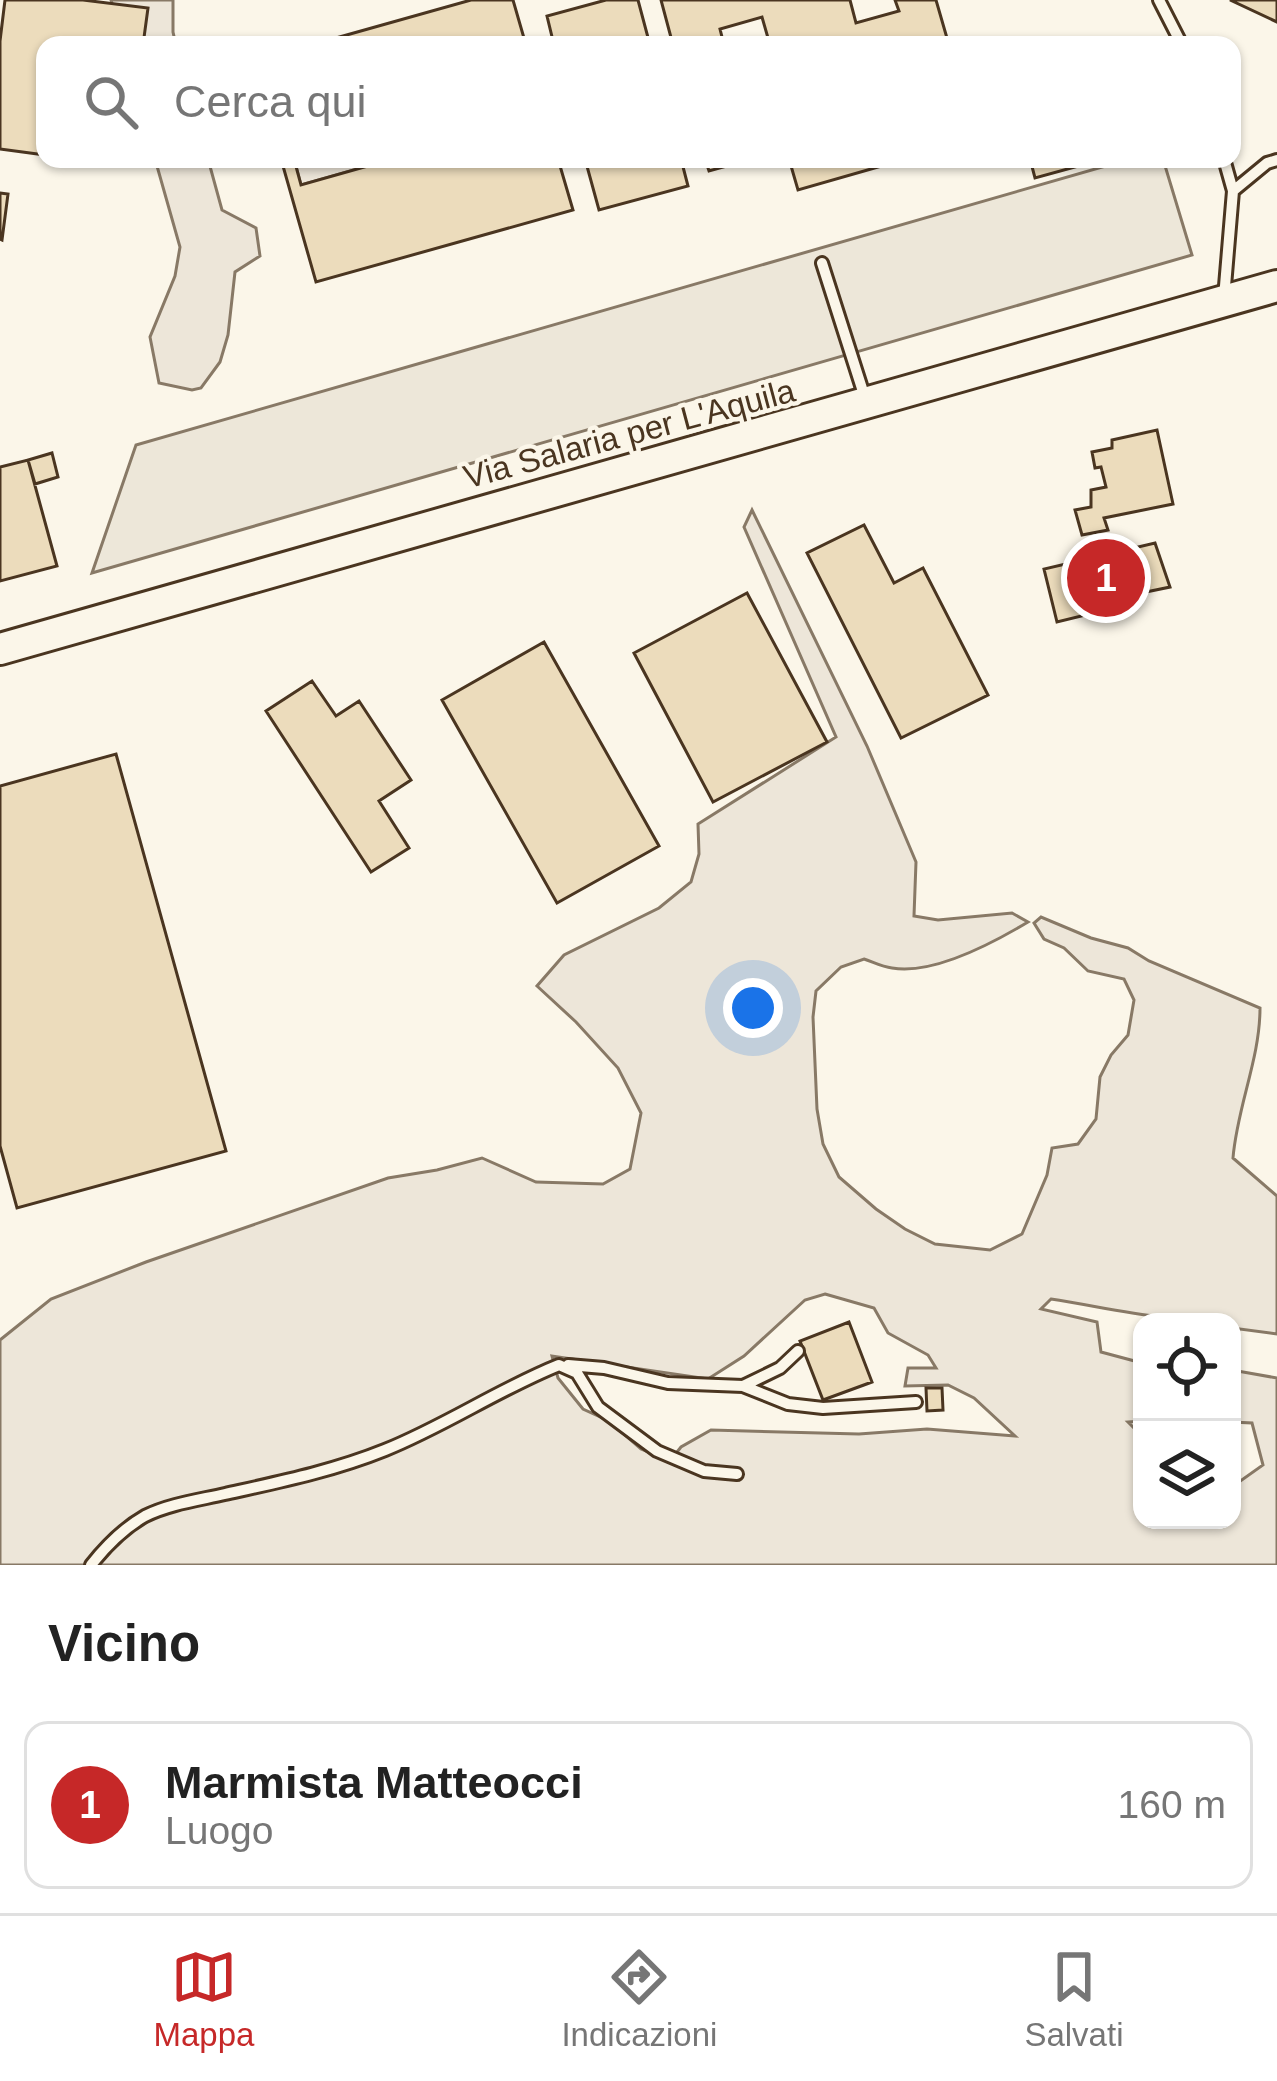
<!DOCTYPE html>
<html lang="it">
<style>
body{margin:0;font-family:Arial,sans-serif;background:#f2f2f2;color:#222}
.controls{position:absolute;right:36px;bottom:36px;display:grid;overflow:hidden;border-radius:24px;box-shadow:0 3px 9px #0004}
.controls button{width:108px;height:108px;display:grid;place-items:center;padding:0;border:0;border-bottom:3px solid #e0e0e0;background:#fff;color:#222;font:60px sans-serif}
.you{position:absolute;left:753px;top:1008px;width:42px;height:42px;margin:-30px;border:9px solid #fff;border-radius:50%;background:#1a73e8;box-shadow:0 0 0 18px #1a73e833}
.badge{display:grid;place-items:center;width:78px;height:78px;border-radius:50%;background:#c62828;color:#fff;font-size:39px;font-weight:700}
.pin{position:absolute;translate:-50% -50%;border:6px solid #fff;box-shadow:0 3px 12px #0006}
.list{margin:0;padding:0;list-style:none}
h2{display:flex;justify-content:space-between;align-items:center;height:156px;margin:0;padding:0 48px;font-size:51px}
h2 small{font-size:39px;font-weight:400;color:#767676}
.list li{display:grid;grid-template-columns:78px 1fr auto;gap:36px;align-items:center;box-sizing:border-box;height:168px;margin:0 24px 24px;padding:0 24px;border:3px solid #e0e0e0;border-radius:24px}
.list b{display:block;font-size:45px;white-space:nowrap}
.list p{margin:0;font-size:39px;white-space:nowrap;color:#767676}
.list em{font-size:39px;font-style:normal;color:#767676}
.icon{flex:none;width:66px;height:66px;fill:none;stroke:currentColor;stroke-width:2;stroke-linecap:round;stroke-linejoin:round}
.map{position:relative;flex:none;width:1277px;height:1565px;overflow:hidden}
.search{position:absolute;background:#fff;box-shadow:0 3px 9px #0004;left:36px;right:36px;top:36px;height:132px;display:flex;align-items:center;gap:30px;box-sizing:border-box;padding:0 42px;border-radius:24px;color:#767676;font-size:45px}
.sheet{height:348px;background:#fff}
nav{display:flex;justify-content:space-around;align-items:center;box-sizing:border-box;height:168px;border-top:3px solid #e0e0e0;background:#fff;font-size:33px;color:#767676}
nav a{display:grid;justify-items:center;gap:6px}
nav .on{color:#c62828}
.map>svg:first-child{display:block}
.green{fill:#ede6d9;stroke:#887966;stroke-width:3;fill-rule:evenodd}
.parking{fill:#ede7d9;stroke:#887966;stroke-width:3}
.building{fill:#ecdcbc;stroke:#4a3520;stroke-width:3}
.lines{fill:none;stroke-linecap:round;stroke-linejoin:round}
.lane-casing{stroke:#4a3520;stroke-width:16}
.secondary-casing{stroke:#4a3520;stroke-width:36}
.lane{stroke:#fbf6e9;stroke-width:10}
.secondary{stroke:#fbf6e9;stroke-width:30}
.labels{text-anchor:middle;stroke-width:9;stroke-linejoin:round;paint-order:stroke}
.street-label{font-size:33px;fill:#4a3520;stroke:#fbf6e9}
</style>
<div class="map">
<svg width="1277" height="1565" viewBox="0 0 1277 1565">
<rect width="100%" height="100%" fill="#fbf6e9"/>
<path class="green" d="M111,0H173V32L176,45H124Z
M155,159H208L222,210L256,228L260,256L235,272L228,335L220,362L201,388L192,390L159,383L150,337L175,276L180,247Z
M294,159H373L375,164L301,185Z
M752,510L867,746L916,862L914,916L938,920L1012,913L1028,922C993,943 933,975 892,968C882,967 873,962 864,959L841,967L816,991L813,1017L817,1109L823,1144L839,1177L876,1209L905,1229L935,1244L990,1250L1022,1234L1047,1175L1052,1148L1078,1144L1096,1119L1100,1077L1111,1055L1128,1035L1134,1000L1124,979L1088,971L1064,948L1044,939L1034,923L1041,917L1091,938L1128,948L1149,961L1260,1008C1260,1059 1237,1107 1233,1158L1277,1196V1334L1232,1328V1322C1168,1322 1114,1309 1051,1299L1041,1309L1097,1322L1101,1352L1142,1363V1421L1128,1422L1142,1436V1520H1232V1481L1239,1482L1263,1465L1252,1423L1232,1422V1370L1277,1378V1565H0V1340L51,1299L146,1262L388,1178L437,1170L482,1158L536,1182L603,1184L630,1169L641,1113L618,1068L576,1022L537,986L564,955L659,908L691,882L699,854L698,824L836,737L744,527ZM825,1294L874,1308L888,1333L928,1355L936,1368H908L905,1386L948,1385L974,1398L1015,1436L927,1429L859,1434L711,1430L681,1447L670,1461L641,1449L609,1421L583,1409L558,1378L552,1356L708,1379L744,1356L805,1300Z"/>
<path class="parking" d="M1130,159H1163L1192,255L92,573L136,445Z"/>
<path class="building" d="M5,0H83L148,8L143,45H45V155L0,149V41Z
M471,0H513L526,45H311Z
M606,0H638L650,45H554L547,16Z
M661,0H850L856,23L899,11L895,0H936L949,45H770L762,17L720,29L724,45H673Z
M1230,0H1277V22Z
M79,159H128L127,165Z
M281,159H294L301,185L375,164L373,159H558L573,210L316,282Z
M585,159H681L688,186L599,210Z
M705,159H752L709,171Z
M789,159H898L899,161L798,190Z
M1030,159H1104L1035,178Z
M0,193L8,194L2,240L0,239Z
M1157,430L1173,504L1104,518L1108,530L1082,535L1075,510L1091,507V490L1106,487L1101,467L1095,468L1092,452L1112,448V440Z
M52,453L58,477L35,484L28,460Z
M28,460L57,566L0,581V467Z
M864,525L894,583L923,568L988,695L901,738L807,553Z
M1155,543L1170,587L1102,601L1106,610L1057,622L1044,569Z
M747,593L827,742L713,802L634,653Z
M544,642L659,846L557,903L442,700Z
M312,681L336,716L359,701L411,780L379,801L409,848L371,872L266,711Z
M116,754L226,1151L17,1208L0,1146V786Z
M849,1322L872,1382L823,1400L800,1341Z
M926,1388H942L943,1410L927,1411Z"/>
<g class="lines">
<defs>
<path id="lane" d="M1159,0L1182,45
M1224,159L1233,191L1224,298
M1233,191L1267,163L1277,160
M822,263L866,401
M568,1365L604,1368L668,1383L743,1386L780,1368L798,1351
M743,1386L788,1404L823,1408L916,1402
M91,1565C106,1546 124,1528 145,1516C169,1504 199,1500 225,1494C279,1482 333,1471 385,1450C445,1426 499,1389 559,1365L577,1373L598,1407L657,1451L704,1471L737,1474"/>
<path id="secondary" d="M0,649L1277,286"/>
</defs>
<use href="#lane" class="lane-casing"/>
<use href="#secondary" class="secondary-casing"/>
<use href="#lane" class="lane"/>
<use href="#secondary" class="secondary"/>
</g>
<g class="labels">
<g class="street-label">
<text transform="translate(629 433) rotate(-15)" y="12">Via Salaria per L'Aquila</text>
</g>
</g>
</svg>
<div class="controls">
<button><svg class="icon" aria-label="locate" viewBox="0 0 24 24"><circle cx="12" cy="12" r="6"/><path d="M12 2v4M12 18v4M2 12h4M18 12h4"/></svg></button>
<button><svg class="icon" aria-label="layers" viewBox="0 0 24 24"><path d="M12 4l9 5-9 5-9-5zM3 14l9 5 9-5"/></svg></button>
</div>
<div class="you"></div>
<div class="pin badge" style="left:1106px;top:578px">1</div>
<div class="search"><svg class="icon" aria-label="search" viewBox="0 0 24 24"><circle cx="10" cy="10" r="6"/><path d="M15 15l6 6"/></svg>Cerca qui</div>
</div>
<section class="sheet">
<h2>Vicino<small></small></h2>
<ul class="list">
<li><span class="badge">1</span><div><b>Marmista Matteocci</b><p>Luogo</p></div><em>160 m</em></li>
</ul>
</section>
<nav>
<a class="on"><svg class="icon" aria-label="map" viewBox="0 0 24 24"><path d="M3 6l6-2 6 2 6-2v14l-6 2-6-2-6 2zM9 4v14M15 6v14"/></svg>Mappa</a>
<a><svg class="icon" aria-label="directions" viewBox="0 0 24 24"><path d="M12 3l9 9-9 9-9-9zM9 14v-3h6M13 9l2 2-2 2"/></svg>Indicazioni</a>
<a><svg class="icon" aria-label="saved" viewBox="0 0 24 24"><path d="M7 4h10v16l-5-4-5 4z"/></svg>Salvati</a>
</nav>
